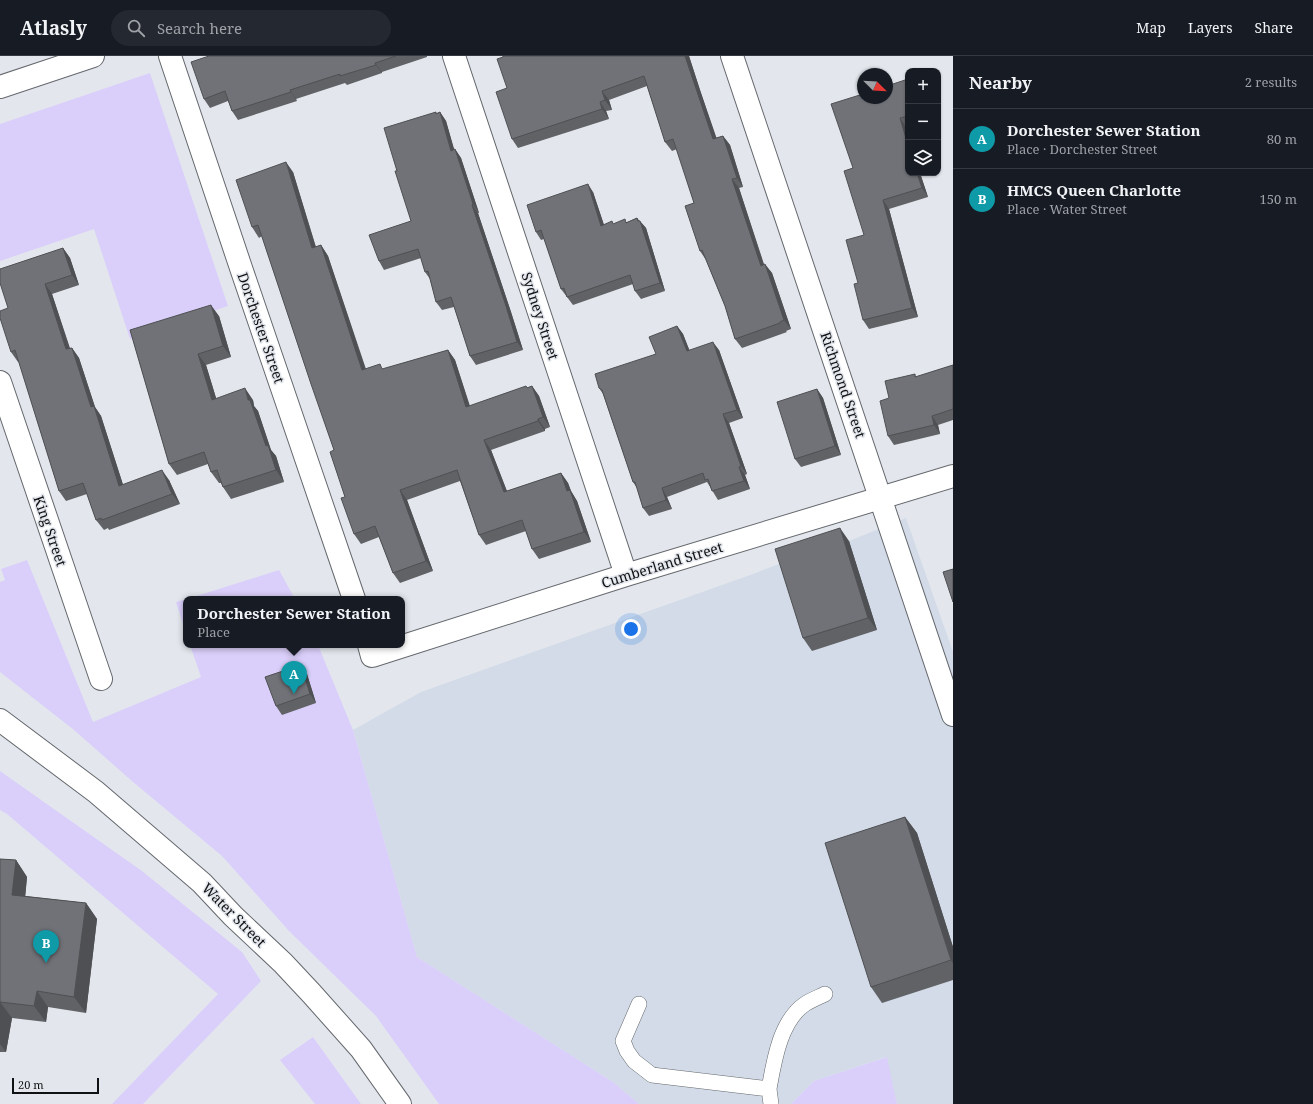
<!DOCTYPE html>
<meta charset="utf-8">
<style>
body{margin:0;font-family:"Noto Serif",serif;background:#242831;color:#f1f3f6}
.controls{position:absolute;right:12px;top:12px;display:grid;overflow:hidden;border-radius:8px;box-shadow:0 1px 3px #0004}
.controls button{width:36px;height:36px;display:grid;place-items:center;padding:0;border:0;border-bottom:1px solid #363941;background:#171b24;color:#f1f3f6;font:20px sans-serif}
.compass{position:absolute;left:857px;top:12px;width:36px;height:36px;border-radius:50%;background:#171b24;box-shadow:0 1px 3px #0004;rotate:114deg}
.scale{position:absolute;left:12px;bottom:10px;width:87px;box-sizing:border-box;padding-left:4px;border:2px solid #0f1112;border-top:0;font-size:11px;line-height:14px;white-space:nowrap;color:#0f1112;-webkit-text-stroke:3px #e3e7ed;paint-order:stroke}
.you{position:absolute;left:631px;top:573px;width:14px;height:14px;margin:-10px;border:3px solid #fff;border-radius:50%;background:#1a73e8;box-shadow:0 0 0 6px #1a73e833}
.badge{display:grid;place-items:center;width:26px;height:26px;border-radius:50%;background:#b45309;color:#fff;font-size:13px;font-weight:700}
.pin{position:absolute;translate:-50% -33px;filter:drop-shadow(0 1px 2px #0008)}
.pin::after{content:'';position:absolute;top:21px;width:14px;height:12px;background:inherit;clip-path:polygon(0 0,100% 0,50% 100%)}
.popup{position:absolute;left:183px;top:540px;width:222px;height:52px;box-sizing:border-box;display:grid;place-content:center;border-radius:8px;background:#171b24;filter:drop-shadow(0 1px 3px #0005);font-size:13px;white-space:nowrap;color:#9ea1a6}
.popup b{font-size:15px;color:#f1f3f6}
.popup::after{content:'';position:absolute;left:50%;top:100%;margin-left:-8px;border:8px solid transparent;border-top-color:#171b24}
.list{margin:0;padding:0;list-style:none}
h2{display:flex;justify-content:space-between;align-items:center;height:52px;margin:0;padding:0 16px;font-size:17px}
h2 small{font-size:13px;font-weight:400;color:#9ea1a6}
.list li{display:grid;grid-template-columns:26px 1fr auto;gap:12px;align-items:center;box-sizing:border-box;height:60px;padding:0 16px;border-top:1px solid #363941}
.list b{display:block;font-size:15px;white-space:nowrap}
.list p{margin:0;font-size:13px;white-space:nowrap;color:#9ea1a6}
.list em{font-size:13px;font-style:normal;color:#9ea1a6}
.icon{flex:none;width:22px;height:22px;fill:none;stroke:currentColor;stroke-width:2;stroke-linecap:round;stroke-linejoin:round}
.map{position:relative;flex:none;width:953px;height:1048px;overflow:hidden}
header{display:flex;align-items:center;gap:24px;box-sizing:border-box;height:56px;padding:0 20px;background:#171b24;border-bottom:1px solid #363941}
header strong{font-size:19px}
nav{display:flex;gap:22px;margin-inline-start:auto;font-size:14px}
.search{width:280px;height:36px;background:#242831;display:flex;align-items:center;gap:10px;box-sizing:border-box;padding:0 14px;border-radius:22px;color:#9ea1a6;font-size:15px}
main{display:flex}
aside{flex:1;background:#171b24}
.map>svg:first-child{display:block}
.built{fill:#d2dbe7}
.green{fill:#dacffa}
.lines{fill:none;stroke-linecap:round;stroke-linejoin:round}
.lane-casing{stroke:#64686d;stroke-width:16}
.street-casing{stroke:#64686d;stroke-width:24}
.secondary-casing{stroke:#64686d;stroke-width:24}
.lane{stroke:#fff;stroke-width:15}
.street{stroke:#fff;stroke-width:22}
.secondary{stroke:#fff;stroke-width:22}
.wall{fill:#606266}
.shaded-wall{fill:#4e5053}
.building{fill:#707277;stroke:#4e5053}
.labels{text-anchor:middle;stroke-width:3;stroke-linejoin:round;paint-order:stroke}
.street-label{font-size:14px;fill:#0f1112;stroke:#e3e7ed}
</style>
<header>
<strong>Atlasly</strong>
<div class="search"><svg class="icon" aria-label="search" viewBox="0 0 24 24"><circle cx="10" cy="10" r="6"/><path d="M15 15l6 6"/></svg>Search here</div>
<nav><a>Map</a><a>Layers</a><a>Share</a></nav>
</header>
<main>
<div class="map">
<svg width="953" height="1048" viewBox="0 0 953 1048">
<rect width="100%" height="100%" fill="#e3e7ed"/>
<path class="built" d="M906,462L953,596V1048H897L886,1001L814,1025L791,1048H639L613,1026L417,901L353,674L421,636L753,518L784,506L849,485Z"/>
<path class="green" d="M150,17L228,250L130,283L94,173L0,205V68Z
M27,504L93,666L201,621L190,589H318L353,674L417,901L613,1026L639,1048H439L376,960L289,875L222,800L133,726L74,674L0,616V526L5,524L1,513Z
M279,514L295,543H187Z
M186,543V577L176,546Z
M0,715L142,815L242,896L261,925L143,1048H112L218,938L7,758L0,754Z
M313,981L361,1048H315L280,1004Z
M887,1001L897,1048H791L814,1025Z"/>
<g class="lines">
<defs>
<path id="lane" d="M639,948L623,985L627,995L634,1005L652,1019L769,1033L771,1048
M769,1033C774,1005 780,965 805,948C811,944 819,941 825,938"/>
<path id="street" d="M170,0L241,212L354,543
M454,0L626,519
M732,0L953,659
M0,31L93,0
M0,326L101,623
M369,589L372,600L626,519L953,420"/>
<path id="secondary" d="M0,664L96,736L202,827L233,860L283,907L312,938L361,993L400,1048"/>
</defs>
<use href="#lane" class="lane-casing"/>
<use href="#street" class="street-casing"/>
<use href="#secondary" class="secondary-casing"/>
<use href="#lane" class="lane"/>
<use href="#street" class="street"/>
<use href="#secondary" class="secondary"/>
</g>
<path class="wall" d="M209,0H427V1L382,16V17L347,29L345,27L296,43L297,45L238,64L232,55L228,45L210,52L204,43Z
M503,0H689L700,34L716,82L723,80L730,89L743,131L739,132L764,208L772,217L791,273L786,275L787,276L742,292L735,283L725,250L706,204L700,195L694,147L677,93L672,95L665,86L647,30L609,44L612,54L606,55L609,63L518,92L512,83L507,32Z
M908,23V71H906L908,78V117H920L928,141L889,153L918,261L869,273L863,264L858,227L864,179Z
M440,56L446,65L454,94L455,93L461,102L479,157H478L511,256L523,294L476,309L470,300L454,251L442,254L436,246L430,223L425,216L421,202L384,214L379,205L411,165L397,115L437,57Z
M293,116L316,191L321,189L328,200L366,313H383L448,294L455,304L470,350L532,330L539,340L550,371L545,373V375L491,394L507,435L561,417L568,427L571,435L577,445L591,486L539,503L532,493L526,475L486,489L479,479L460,425L407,444L433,515L400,527L393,517L379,481L361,488L354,478L334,394L262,180L259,182L252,171Z
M593,136L604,169L627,166L637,162L646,172L665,235L641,243L635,235L633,228L573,249L561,233L544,183L541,184L536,176Z
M63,192L70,202L79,229L52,238L70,292H72L79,302L95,351L101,360L123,429L169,424L180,448L109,474L108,472L104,474L96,464L87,438L66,445L59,435L19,306H18L11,296L8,252Z
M219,260L231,301L206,309L216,342L253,344L254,350L258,355L271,394L276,400L284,426L231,443L223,431L221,427H219L211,416L208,408L177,419L169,408L130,274Z
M677,270L683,278L689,294H719L743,362L729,367L747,418L745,419L750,433L718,444L707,426L667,441L672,453L649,460L643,452L637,432L633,426L603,338L599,332L656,298Z
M953,309V364L938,369L940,378L894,389L888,380L889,342L915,318L916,321Z
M817,333L823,342L841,399L801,411L795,403Z
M849,485L877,574L812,595L803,582Z
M307,618L316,647L282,659L276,650Z
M905,761L917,777L953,891V924L882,947L871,931Z
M0,803L16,804L27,821L25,840L86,847L97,863L86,957L48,951L46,966L12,962L6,996H0Z"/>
<path class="shaded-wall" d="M685,0H689L700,34L720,92L713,83Z
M375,7L382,16V17L376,9Z
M290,34L296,43L297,45L291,36Z
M602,35L609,44L612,54L605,44Z
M600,46L606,55L609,63L602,53Z
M440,56L446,65L457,103L451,95Z
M900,62L906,71L908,78V89Z
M723,80L730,89L743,131L737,122Z
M455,93L461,102L479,157L473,148Z
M286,106L293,116L319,202L312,192Z
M917,117H920L928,141L922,132Z
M732,123L739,132L767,219L761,210Z
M588,128L593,136L607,178L601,170Z
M883,144L889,153L918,261L912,252Z
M472,149L478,157L511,256L523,294L517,286Z
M637,162L642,169L640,165L646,172L665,235L660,227Z
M321,189L328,200L369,324L362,314Z
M63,192L70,202L79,229L72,219Z
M765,208L772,217L791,273L784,264Z
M45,228L52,238L73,303L66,293Z
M211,249L219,260L231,301L223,290Z
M677,270L683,278L693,303L687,295Z
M713,286L719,294L743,362L737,354Z
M72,292L79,302L95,351L101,360L127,441L119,430L91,351Z
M448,294L455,304L473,361L466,351Z
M198,298L206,309L220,355L212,344Z
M532,330L539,340L550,371L543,361Z
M245,332L253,344L254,350L258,355L271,394L276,400L284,426L276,414L248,344Z
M817,333L823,342L841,399L835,390Z
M723,358L729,367L747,418L741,410Z
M932,360L938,369L940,378L934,369Z
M538,363L545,373V375L538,365Z
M484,384L491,394L511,446L504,436Z
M739,411L745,419L750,433L744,425Z
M162,414L169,424L180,448L172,438Z
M561,417L568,427L571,435L577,445L591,486L584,476L567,435Z
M662,432L667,441L672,453L666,444Z
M400,434L407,444L433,515L426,505Z
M840,472L849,485L877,574L868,562Z
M301,609L307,618L316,647L310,638Z
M905,761L917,777L953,891V907L951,904Z
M16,804L27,821L24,855L12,839Z
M86,847L97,863L86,957L74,941Z
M37,935L48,951L46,966L34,950Z
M0,946L12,962L6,996L0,988Z"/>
<path class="building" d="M209,0H396L375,7L376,9L340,20V18L290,34L291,36L232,55L225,35L204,43L191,6Z
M503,0H685L713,83L723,80L737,122L732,123L761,210L765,208L784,264L780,266V267L735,283L725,250L702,194L700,195L685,150L694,147L673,83L665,86L644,20L602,35L605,44L600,46L602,53L512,83L496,36L507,32L497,3L503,1Z
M908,23V60L900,62L908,89V117H917L922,132L883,144L912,252L863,264L854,228L858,227L846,184L864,179L844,115L853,112L831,48L863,38V42H887V30Z
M436,56V58L440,56L451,95L455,93L473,148L472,149L505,247L517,286L470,300L451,241L436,246L428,215L425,216L418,193L379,205L369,179L411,165L395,115H397L384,72Z
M286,106L312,192L321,189L362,314L380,308L382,313L448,294L466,351L526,330L527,332L532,330L543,361L538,363V365L484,384L504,436L561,417L567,435L570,434L584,476L532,493L522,464L479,479L457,414L400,434L426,505L393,517L375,470L354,478L341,442L345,441L330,396L334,394L311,328L258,169L252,171L236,124Z
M588,128L601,170L612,165L613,168L625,163L626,167L637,162L638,165H640L660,227L635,235L630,219L567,241L564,232L561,233L541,174L536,176L527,149Z
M63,192L72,219L45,228L66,293L72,292L91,351L94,350L119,430L162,414L172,438L102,464L101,462L96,464L83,427L59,435L15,294L11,296L0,262V255L8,252L0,227V213Z
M211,249L223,290L198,298L212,344L245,332L248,344H250L266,390L268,389L276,414L223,431L217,414L211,416L204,396L169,408L130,274Z
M677,270L687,295L713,286L737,354L723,358L741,410L739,411L744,425L712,435L708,423L705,424L703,417L662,432L666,444L643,452L635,426H633L602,334L599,332L595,318L656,298L649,281Z
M953,309V353L932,360L934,369L888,380L880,345L889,342L885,325L915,318V321Z
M817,333L835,390L795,403L777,346Z
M840,472L868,562L803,582L775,493Z
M953,513V546L943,516Z
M301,609L310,638L276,650L265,621Z
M905,761L951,904L871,931L825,787Z
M0,803L16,804L12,839L86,847L74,941L37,935L34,950L0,946V947Z"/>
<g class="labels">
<g class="street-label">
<text transform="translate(540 260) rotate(72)" y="5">Sydney Street</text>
<text transform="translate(261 272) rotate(71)" y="5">Dorchester Street</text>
<text transform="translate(843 329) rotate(71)" y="5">Richmond Street</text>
<text transform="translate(50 475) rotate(71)" y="5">King Street</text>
<text transform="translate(662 509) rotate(-17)" y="5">Cumberland Street</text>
<text transform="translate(234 859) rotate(45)" y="5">Water Street</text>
</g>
</g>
</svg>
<div class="controls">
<button>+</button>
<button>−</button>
<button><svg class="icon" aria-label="layers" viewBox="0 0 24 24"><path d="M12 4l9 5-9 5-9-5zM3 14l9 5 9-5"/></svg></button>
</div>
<svg class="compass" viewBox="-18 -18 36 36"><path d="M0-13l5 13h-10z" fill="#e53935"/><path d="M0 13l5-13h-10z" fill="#9ea1a6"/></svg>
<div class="scale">20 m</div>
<div class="you"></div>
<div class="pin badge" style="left:294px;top:638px;background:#0f9aa8">A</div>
<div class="popup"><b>Dorchester Sewer Station</b>Place</div>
<div class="pin badge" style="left:46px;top:907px;background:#0f9aa8">B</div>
</div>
<aside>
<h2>Nearby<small>2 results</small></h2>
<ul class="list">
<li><span class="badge" style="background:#0f9aa8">A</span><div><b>Dorchester Sewer Station</b><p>Place · Dorchester Street</p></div><em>80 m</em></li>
<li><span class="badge" style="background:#0f9aa8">B</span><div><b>HMCS Queen Charlotte</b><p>Place · Water Street</p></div><em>150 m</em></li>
</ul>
</aside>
</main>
